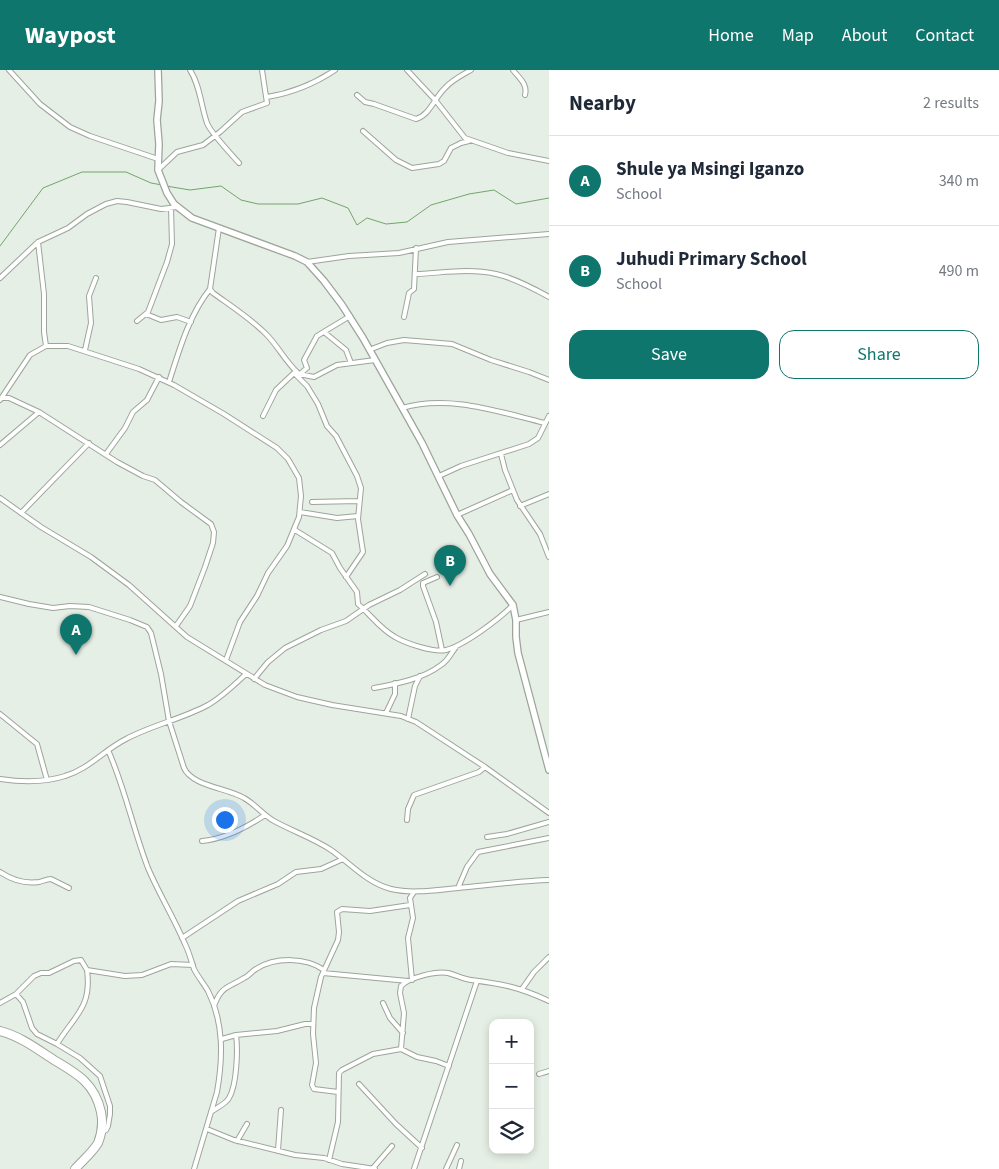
<!DOCTYPE html>
<meta charset="utf-8">
<style>
body{margin:0;font-family:"Source Sans 3",sans-serif;background:#f2f2f3;color:#1f2937}
.controls{position:absolute;right:15px;bottom:15px;display:grid;overflow:hidden;border-radius:10px;box-shadow:0 2px 8px #0003}
.controls button{width:45px;height:45px;display:grid;place-items:center;padding:0;border:0;border-bottom:1px solid #e0e1e3;background:#fff;color:#1f2937;font:25px sans-serif}
.you{position:absolute;left:224px;top:749px;width:18px;height:18px;margin:-12px;border:4px solid #fff;border-radius:50%;background:#1a73e8;box-shadow:0 0 0 8px #1a73e833}
.badge{display:grid;place-items:center;width:32px;height:32px;border-radius:50%;background:#0f766e;color:#fff;font-size:16px;font-weight:700}
.pin{position:absolute;translate:-50% -41px;filter:drop-shadow(0 1px 2px #0008)}
.pin::after{content:'';position:absolute;top:26px;width:18px;height:15px;background:inherit;clip-path:polygon(0 0,100% 0,50% 100%)}
.list{margin:0;padding:0;list-style:none}
h2{display:flex;justify-content:space-between;align-items:center;height:65px;margin:0;padding:0 20px;font-size:21px}
h2 small{font-size:16px;font-weight:400;color:#747a83}
.list li{display:grid;grid-template-columns:32px 1fr auto;gap:15px;align-items:center;box-sizing:border-box;height:90px;padding:0 20px;border-top:1px solid #e0e1e3}
.list b{display:block;font-size:19px;white-space:nowrap}
.list p{margin:0;font-size:16px;white-space:nowrap;color:#747a83}
.list em{font-size:16px;font-style:normal;color:#747a83}
.actions{display:flex;gap:10px;padding:15px 20px}
.actions a{flex:1;padding:11px 0;border:1px solid #0f766e;border-radius:15px;text-align:center;font-size:18px;color:#0f766e}
.actions .main{background:#0f766e;color:#fff}
.icon{flex:none;width:28px;height:28px;fill:none;stroke:currentColor;stroke-width:2;stroke-linecap:round;stroke-linejoin:round}
.map{position:relative;flex:none;width:549px;height:1099px;overflow:hidden}
header{display:flex;align-items:center;gap:30px;box-sizing:border-box;height:70px;padding:0 25px;background:#0f766e;color:#fff}
header strong{font-size:24px}
nav{display:flex;gap:28px;margin-inline-start:auto;font-size:18px}
main{display:flex}
aside{flex:1;background:#fff}
.map>svg:first-child{display:block}
.lines{fill:none;stroke-linecap:round;stroke-linejoin:round}
.stream{stroke:#72a56b;stroke-width:1}
.street-casing{stroke:#9da59b;stroke-width:6}
.secondary-casing{stroke:#9da59b;stroke-width:8}
.highway-casing{stroke:#9da59b;stroke-width:10}
.street{stroke:#fff;stroke-width:4}
.secondary{stroke:#fff;stroke-width:5.5}
.highway{stroke:#fff;stroke-width:8}
</style>
<header>
<strong>Waypost</strong>
<nav><a>Home</a><a>Map</a><a>About</a><a>Contact</a></nav>
</header>
<main>
<div class="map">
<svg width="549" height="1099" viewBox="0 0 549 1099">
<rect width="100%" height="100%" fill="#e6efe5"/>
<g class="lines">
<path class="stream" d="M166,116L190,120L221,116L241,130L258,134H298L322,128L348,138L357,155L367,148L386,154L407,152L431,135L469,124L494,120L516,134L549,128
M0,176L43,118L82,102H126L151,113L162,115"/>
<defs>
<path id="street" d="M9,0L40,34L70,57L90,66L158,89
M190,0C200,15 201,36 207,53C210,62 232,85 239,93
M407,0L436,31L465,68L508,83L549,91
M513,0C519,8 528,14 525,25
M357,25L365,32L374,34L416,49C430,45 435,27 445,18C452,10 462,5 471,0
M267,27C292,23 314,14 335,0
M363,61L396,90L412,98L439,94L444,91L451,78L461,73L469,71
M158,100L177,82L203,75L220,62L242,42L267,33L262,0
M219,158L210,219L213,223C231,236 250,248 266,264C278,276 285,291 298,303
M38,172L44,224V262L46,276
M307,192L349,186L399,183L448,172L549,164
M415,204C442,203 469,198 496,204C514,208 533,218 549,227
M0,208L38,172L68,158L87,144L106,134L117,131L127,132L161,139L177,137
M146,244L161,250L177,247L191,252
M404,247L409,223L414,219L416,178
M137,251L148,242L167,192L172,174L171,138
M324,262L346,280L351,293
M85,280L91,253L89,226L96,208
M369,280L387,273L404,270L452,274L491,290L529,302L549,310
M294,303L307,316L318,334L327,356L336,366L357,406L361,418L358,449L363,482L346,507
M301,303L307,298L304,290L317,266L350,246
M169,312C179,281 189,245 210,219
M2,328H9L39,342L117,392L143,406L155,410L181,432L211,454L214,462L213,473L205,497L190,536L176,556
M0,330L30,285L46,276H68L139,299L174,315L224,344L277,378L288,389L299,408L301,426L299,447L287,476L268,503L257,526L240,552L226,590
M402,338C449,324 499,342 545,353
M263,346L276,320L294,303L314,307L337,295L375,290
M0,375L39,342
M106,384L125,358L133,342L147,330L159,307
M501,384L505,400L517,430L540,464L549,487
M439,406L461,396L529,374L538,368L549,346
M0,428L41,457L91,487L129,515L187,567L265,615L297,627L332,635L401,646L416,652L485,697L549,743
M312,432L359,431
M520,436L549,424
M300,442L337,448L358,446
M21,443L89,373
M457,445L513,420
M295,460L332,483L340,498L357,522L358,534C370,544 380,559 395,567C405,573 434,583 446,580C465,575 499,549 513,535
M437,507L423,513V516L436,552L442,580
M0,527L29,534L53,538L70,536L89,537L130,550L147,557L151,563L161,604L169,651L184,698C192,716 227,718 244,728C255,734 262,744 274,751C292,761 313,768 331,780C350,793 367,813 391,819C413,824 436,820 458,818C489,815 519,811 549,810
M516,550L549,542
M254,609L268,592L285,578L321,560L346,551L369,535L400,520L425,504
M374,618C396,614 423,609 441,595C448,591 451,583 456,577
M386,643L395,624V613
M0,644L37,674L47,710
M408,649L415,616L420,606
M108,680C125,718 133,759 148,798C159,824 174,848 185,874C189,882 191,890 194,899C198,907 204,914 208,921C224,953 223,988 217,1022L194,1099
M0,709C21,712 44,713 65,706C89,699 104,680 126,669C152,655 182,649 208,635C222,627 234,615 246,604
M407,750L408,739L414,725L479,702L485,697
M487,767L507,764L549,752
M202,771C224,769 247,757 265,745
M0,802C12,810 25,814 39,812C43,811 47,809 51,809L69,818
M458,818L467,797L478,782L549,768
M182,868L238,831L278,814L296,802L321,799L343,789
M323,903L408,911
M412,910L408,868L413,848L410,828L414,822
M522,919L534,902L549,887
M16,924L23,932L32,958L37,964L57,974L80,988L100,1006L110,1036V1044L108,1056L106,1060L101,1063
M0,933L16,924L34,906L41,903H49L74,891L81,890L87,900L125,906L142,905L171,894L193,895
M383,933L390,948L403,963
M214,936C221,916 228,918 244,908C249,906 252,901 256,899C275,887 306,887 324,900
M222,969L236,965L277,961L305,954H313
M57,974C75,945 92,937 87,900
M401,979L404,943L400,923L401,916C410,907 436,901 448,903C456,905 463,909 471,910C503,914 519,917 549,931
M539,1004L549,1001
M359,1014L396,1054L422,1078
M338,1022L314,1019L312,1015L316,993L313,964L314,938L321,907L338,870L339,862L337,842L342,839L370,841L410,835
M211,1042C216,1038 226,1034 229,1028C237,1015 238,979 236,965
M207,1059L234,1070L295,1085L324,1088L342,1094L375,1099
M237,1071L247,1054
M278,1080L281,1040
M329,1090L338,1052L339,1003L342,1000L373,984L401,979L417,987L436,991L449,996
M373,1098L392,1076
M414,1099L477,911
M446,1099L457,1075
M459,1099L461,1091"/>
<path id="secondary" d="M158,0L159,31L157,50L159,74L158,100L167,123L174,134L192,148L295,186L307,192L324,211L342,235L363,268L422,373L457,445L469,464L490,504L513,535L516,550V567L518,583L549,700"/>
<path id="highway" d="M0,961C20,966 37,979 54,990C78,1004 95,1014 101,1042C103,1052 102,1063 98,1073C92,1083 83,1090 75,1099"/>
</defs>
<use href="#street" class="street-casing"/>
<use href="#secondary" class="secondary-casing"/>
<use href="#highway" class="highway-casing"/>
<use href="#street" class="street"/>
<use href="#secondary" class="secondary"/>
<use href="#highway" class="highway"/>
</g>
</svg>
<div class="controls">
<button>+</button>
<button>−</button>
<button><svg class="icon" aria-label="layers" viewBox="0 0 24 24"><path d="M12 4l9 5-9 5-9-5zM3 14l9 5 9-5"/></svg></button>
</div>
<div class="you"></div>
<div class="pin badge" style="left:76px;top:585px">A</div>
<div class="pin badge" style="left:450px;top:516px">B</div>
</div>
<aside>
<h2>Nearby<small>2 results</small></h2>
<ul class="list">
<li><span class="badge">A</span><div><b>Shule ya Msingi Iganzo</b><p>School</p></div><em>340 m</em></li>
<li><span class="badge">B</span><div><b>Juhudi Primary School</b><p>School</p></div><em>490 m</em></li>
</ul>
<div class="actions"><a class="main">Save</a><a>Share</a></div>
</aside>
</main>
